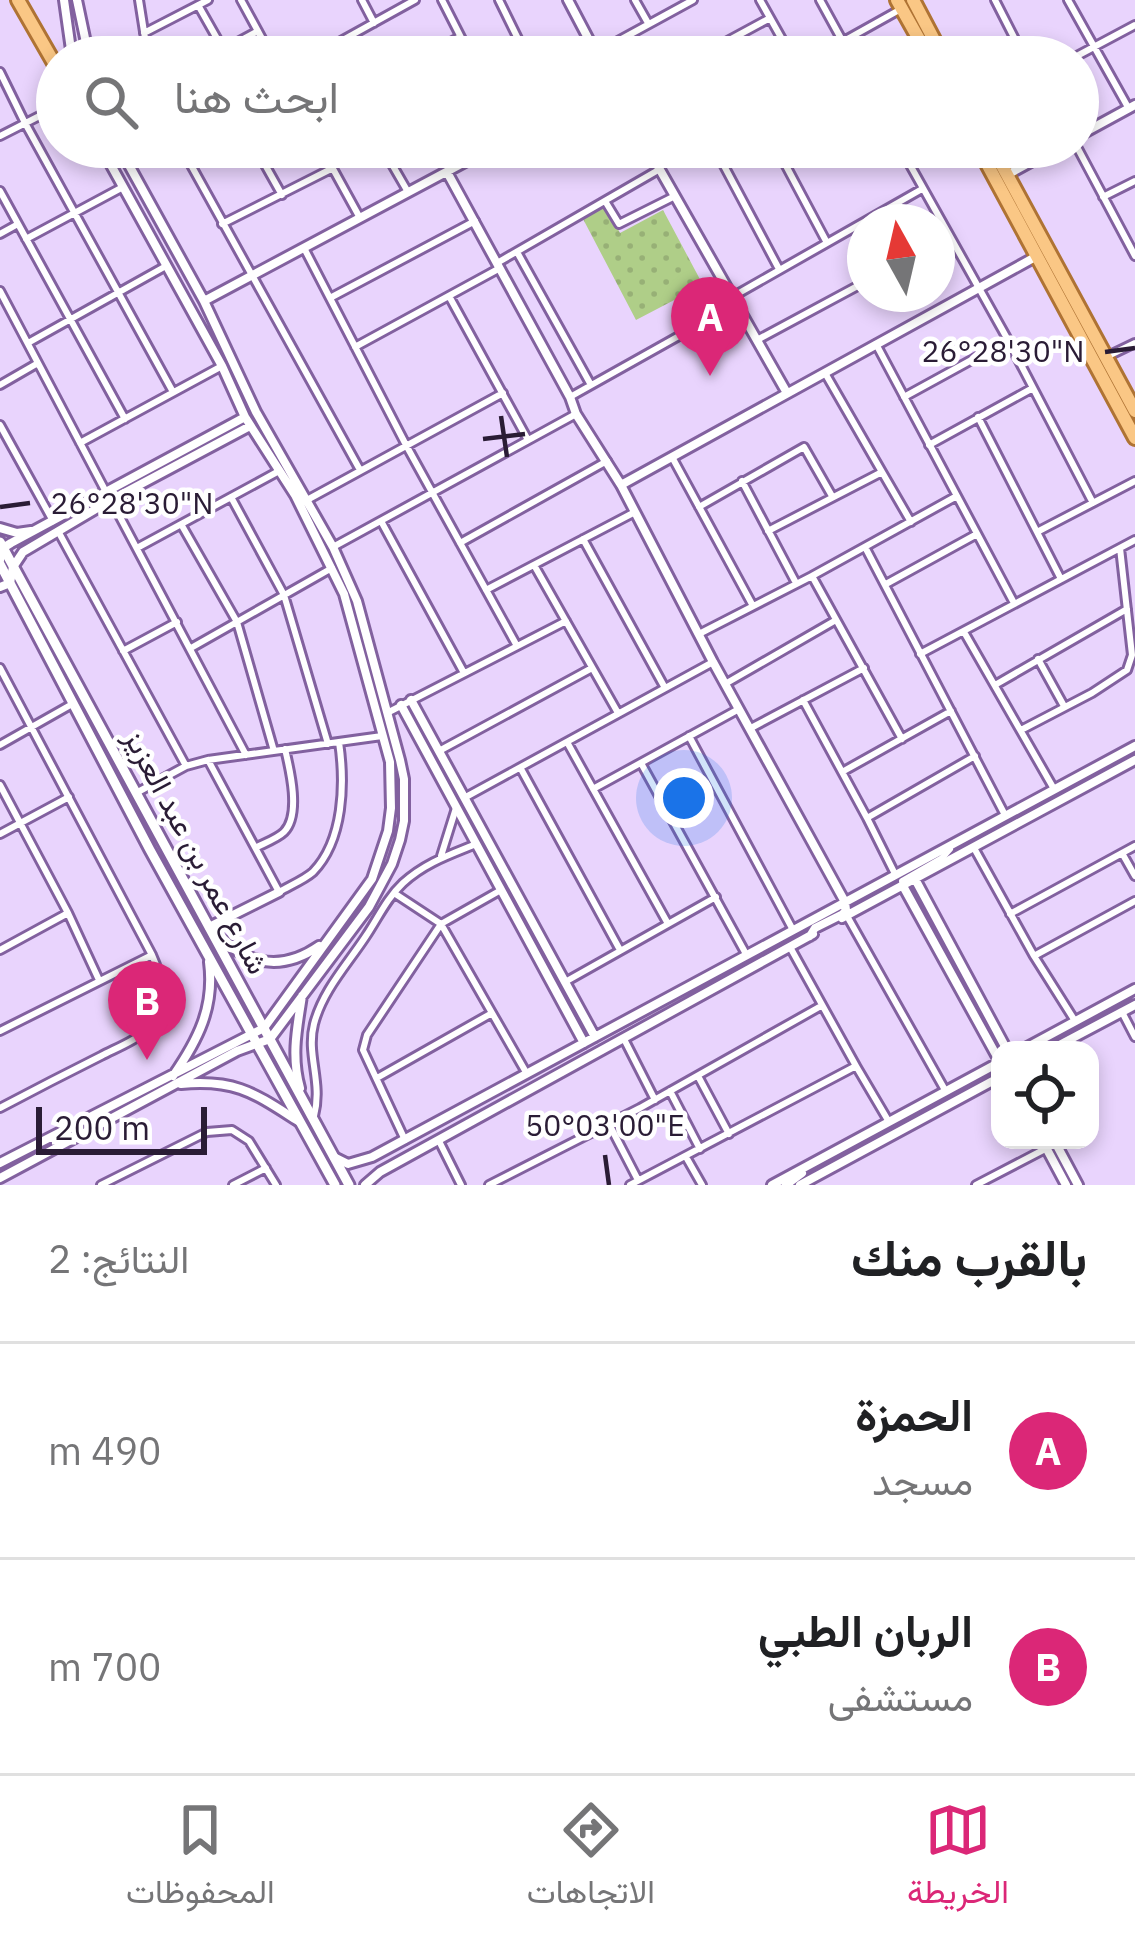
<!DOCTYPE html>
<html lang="ar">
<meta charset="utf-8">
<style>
body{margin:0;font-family:"IBM Plex Sans",Vazirmatn,sans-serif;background:#f2f2f2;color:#202124;direction:rtl}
.controls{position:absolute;right:36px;bottom:36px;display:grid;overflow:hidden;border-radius:24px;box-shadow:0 6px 18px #0003}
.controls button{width:108px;height:108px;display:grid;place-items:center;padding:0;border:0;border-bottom:3px solid #e0e0e0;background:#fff;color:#202124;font:60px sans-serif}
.compass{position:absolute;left:847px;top:204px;width:108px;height:108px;border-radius:50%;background:#fff;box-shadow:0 6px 18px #0003;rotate:352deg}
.scale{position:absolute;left:36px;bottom:30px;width:171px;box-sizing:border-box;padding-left:12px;border:6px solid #2a1c35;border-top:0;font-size:33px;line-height:42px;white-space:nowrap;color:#2a1c35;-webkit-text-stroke:9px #fff;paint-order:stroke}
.you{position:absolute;left:684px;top:798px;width:42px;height:42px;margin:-30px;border:9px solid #fff;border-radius:50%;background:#1a73e8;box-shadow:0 0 0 18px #1a73e833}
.badge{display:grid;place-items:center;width:78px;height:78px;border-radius:50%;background:#db2777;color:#fff;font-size:39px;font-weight:700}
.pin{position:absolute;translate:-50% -99px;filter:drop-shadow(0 3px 6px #0008)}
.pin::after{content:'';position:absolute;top:63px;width:42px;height:36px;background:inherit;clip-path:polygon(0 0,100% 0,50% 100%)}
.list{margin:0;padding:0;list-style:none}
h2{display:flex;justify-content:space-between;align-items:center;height:156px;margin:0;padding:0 48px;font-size:51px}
h2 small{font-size:39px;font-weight:400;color:#757577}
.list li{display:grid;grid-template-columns:78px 1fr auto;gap:36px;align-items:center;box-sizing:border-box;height:216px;padding:0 48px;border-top:3px solid #e0e0e0}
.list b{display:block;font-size:45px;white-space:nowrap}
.list p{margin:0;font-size:39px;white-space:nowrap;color:#757577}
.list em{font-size:39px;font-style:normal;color:#757577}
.icon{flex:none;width:66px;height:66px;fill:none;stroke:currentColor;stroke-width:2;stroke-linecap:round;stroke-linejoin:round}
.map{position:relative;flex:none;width:1135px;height:1185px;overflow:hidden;direction:ltr}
.search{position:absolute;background:#fff;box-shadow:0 6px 18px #0003;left:36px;right:36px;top:36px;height:132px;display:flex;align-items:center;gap:30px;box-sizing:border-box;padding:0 42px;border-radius:66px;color:#757577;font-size:45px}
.sheet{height:588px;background:#fff}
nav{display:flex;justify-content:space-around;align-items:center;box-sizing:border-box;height:168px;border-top:3px solid #e0e0e0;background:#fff;font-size:33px;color:#757577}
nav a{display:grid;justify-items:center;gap:6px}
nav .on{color:#db2777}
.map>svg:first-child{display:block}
.park{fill:url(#park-dots)}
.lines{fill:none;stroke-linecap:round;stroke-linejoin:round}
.minor-casing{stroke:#82619f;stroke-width:12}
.tertiary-casing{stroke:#82619f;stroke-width:14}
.secondary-casing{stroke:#82619f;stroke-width:15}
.primary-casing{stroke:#af7334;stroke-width:18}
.minor{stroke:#fff;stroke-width:6}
.tertiary{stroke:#fff;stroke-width:8}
.secondary{stroke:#fff;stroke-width:9}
.primary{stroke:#fac785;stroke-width:12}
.ticks{fill:none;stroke:#2a1c35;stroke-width:4.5}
.labels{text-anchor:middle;stroke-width:9;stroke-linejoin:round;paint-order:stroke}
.street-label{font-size:30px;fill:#2a1c35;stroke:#fff}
.ticks-label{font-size:30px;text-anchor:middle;fill:#2a1c35;stroke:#fff;stroke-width:9;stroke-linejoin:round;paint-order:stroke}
</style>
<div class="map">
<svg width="1135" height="1185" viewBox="0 0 1135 1185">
<defs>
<pattern id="park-dots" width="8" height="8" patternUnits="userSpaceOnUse" patternTransform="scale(3)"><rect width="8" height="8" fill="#afce88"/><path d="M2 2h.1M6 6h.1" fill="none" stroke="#97b076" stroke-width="1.8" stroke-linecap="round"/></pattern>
</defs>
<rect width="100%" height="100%" fill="#e9d4fd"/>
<path class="park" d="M605,205L620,233L663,210L703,285L636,320L582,217Z"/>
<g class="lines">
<defs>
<path id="minor" d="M139,0L148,57
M241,0L272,57
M362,0L374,23
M442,0L471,57
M499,0L527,57
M635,0L648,23
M760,0L792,57
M820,0L843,42
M995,0L1024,57
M1068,0L1129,109
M198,5L223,49
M144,33L208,0
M596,53L693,0
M210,57L258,31
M312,57L415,0
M422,57L460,37
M698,57L770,18
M815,57L901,9
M1075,57L1135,25
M0,72L25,123L173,392
M0,136L57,107
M181,147L360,470
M255,147L282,195
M321,147L360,218
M382,147L408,192
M714,147L779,269
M776,147L826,241
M900,147L1008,340L1093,503
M1077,147L1135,256
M0,191L125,419
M1103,197L1135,181
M605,201L619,224L675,196
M222,224L333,168
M0,234L18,224
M26,239L123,187
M304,248L406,445L517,646
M517,252L591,385
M497,263L660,169
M0,291L106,492
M449,296L528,440
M732,297L922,189
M330,298L475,221
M757,340L865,282
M28,343L166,266
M876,344L1014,603
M355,347L500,268
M1106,357L1135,343
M825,373L882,472
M0,385L38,363
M570,397L736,304
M904,397L1008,340
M978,417L1061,579
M0,425L53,521
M80,443L222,366
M929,445L1031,389
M672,457L753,606
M742,481L796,583
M231,497L284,595L328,744
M111,500L246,755
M307,500L503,393
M699,507L804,447L832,496
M381,521L464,673
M181,524L237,622L274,751
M58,531L186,766
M768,531L882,472L911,522
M1037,532L1135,481
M583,539L665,688
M460,543L607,461
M333,547L576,414
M865,547L1005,815
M137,548L279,471
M534,565L618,713
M812,576L902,739
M886,584L977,534
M486,590L635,512
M964,632L1054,789
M699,634L812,576L955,497
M191,648L332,568
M123,651L177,622
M920,654L1135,540
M1038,659L1064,706
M0,668L152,955C162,976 166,1007 149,1027C138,1040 116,1048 101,1056C67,1073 34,1090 0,1108
M725,684L836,620
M995,685L1127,609
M803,700L867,818L975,756
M387,713L566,621
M751,728L864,668
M1021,730L1092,693L1127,670L1132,655L1120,548
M689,736L793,930
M567,742L667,922
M0,745L74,703
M439,751L592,668
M208,760L279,892C289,886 304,880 313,872C344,840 345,783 339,742
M641,763L746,954
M521,769L620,950
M842,772L951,711
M0,785L68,913L99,980
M593,789L739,709
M136,793L186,766L208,760L382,736
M464,798L713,662
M867,818L895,874
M0,834L69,797
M257,847C265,843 278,838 284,832C301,815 290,770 285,749
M974,848L1034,956L1075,1021
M1122,853L1135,876
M441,856L456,808
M903,886L902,881L942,858L950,849
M394,893L441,924L527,1074
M1010,914L1135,846
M847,916L945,1090
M0,950L68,913
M1034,956L1135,901
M565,982L716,897
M1122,1012L1135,1037
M0,1031L152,955
M624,1039L655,1100
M856,1066L889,1122
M698,1076L729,1134
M377,1078L492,1013
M670,1091L700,1149
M314,1116C323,1082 306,1055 314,1024C323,990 347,965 366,936C378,918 387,898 403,883C425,863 449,855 476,844
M609,1124L638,1180
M405,1140L363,1050L367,1035L441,924L501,890
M439,1141L461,1185
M686,1157L702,1185
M101,1185L207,1132L232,1130L249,1141L276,1185
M233,1185L266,1168
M489,1185L640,1108L821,1006
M630,1185L856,1066L790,947
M976,1185L1047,1148"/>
<path id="tertiary" d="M64,0L72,57
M77,0L89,57
M568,0L598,57
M1078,136L1135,105
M647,147L787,393
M447,172L570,397L576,414L621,485L713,662L845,902L846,910L843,914L815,928L810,936
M1007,175L1058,147
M204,301L493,147
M621,485L1037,256
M0,528L17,533L31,531
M0,560L3,548L11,543L245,417
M0,587L10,583L13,567L23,552L111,500L250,426
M411,700L595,1037
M401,705L584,1043
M915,879L1007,1050
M903,886L1000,1062
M279,892L209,927C241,962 277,975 319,946
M842,918L1135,760
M1022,1050L1135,989
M1050,1050L1135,1005
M173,1076C198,1040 215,1007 209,962
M181,1084C236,1079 254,1093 298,1121
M300,1088C291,1056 297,1028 302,996
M1042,1140L1066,1185
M1054,1140L1078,1185
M334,1157L348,1164L372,1157L1135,746
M0,1163L264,1028L372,879L388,831L391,808L390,762L344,594L295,495L245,417L222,366L101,147
M0,1178L237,1051L270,1039L369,907L392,864L400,840L404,821V779L400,760L357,601L333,547L256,412L204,301L119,147
M365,1185L380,1172L813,934
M772,1185L1000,1062
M786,1185L802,1173
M800,1185L1000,1077"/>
<path id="secondary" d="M0,542L349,1185
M0,564L150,850L335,1185"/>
<path id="primary" d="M18,0L57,68
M897,0L929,57
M913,0L943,57
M978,147L1135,438
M992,147L1135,411"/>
</defs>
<use href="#minor" class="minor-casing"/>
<use href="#tertiary" class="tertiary-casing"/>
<use href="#secondary" class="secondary-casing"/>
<use href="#primary" class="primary-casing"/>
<use href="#minor" class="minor"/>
<use href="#tertiary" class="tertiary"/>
<use href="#secondary" class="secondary"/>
<use href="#primary" class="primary"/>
</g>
<path class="ticks" d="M1105,352L1135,348M501,416L507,457M483,439L525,434M0,507L30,503M605,1155L609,1185"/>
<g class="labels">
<g class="street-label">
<text transform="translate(196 852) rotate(62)" y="10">شارع عمر بن عبد العزيز</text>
</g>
</g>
<g class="ticks-label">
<text x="1003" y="362">26°28'30"N</text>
<text x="132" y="514">26°28'30"N</text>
<text x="605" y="1136">50°03'00"E</text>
</g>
</svg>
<div class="controls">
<button><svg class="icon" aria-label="locate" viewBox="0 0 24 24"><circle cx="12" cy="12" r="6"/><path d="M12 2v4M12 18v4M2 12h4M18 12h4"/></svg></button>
</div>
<svg class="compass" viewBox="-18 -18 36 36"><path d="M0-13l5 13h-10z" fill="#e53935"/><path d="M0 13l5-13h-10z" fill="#757577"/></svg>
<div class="scale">200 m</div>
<div class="you"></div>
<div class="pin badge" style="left:710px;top:376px">A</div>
<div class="pin badge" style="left:147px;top:1060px">B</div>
<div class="search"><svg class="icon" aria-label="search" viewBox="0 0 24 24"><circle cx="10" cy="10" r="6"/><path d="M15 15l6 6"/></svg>ابحث هنا</div>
</div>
<section class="sheet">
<h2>بالقرب منك<small>النتائج: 2</small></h2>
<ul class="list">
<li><span class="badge">A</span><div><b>الحمزة</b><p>مسجد</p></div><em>490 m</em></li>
<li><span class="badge">B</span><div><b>الربان الطبي</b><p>مستشفى</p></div><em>700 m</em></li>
</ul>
</section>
<nav>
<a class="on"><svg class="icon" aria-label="map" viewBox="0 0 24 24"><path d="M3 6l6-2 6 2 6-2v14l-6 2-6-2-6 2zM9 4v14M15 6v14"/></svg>الخريطة</a>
<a><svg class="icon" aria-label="directions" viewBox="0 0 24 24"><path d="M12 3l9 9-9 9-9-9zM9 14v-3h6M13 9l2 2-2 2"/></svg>الاتجاهات</a>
<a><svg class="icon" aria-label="saved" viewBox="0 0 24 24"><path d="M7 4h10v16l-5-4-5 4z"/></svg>المحفوظات</a>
</nav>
